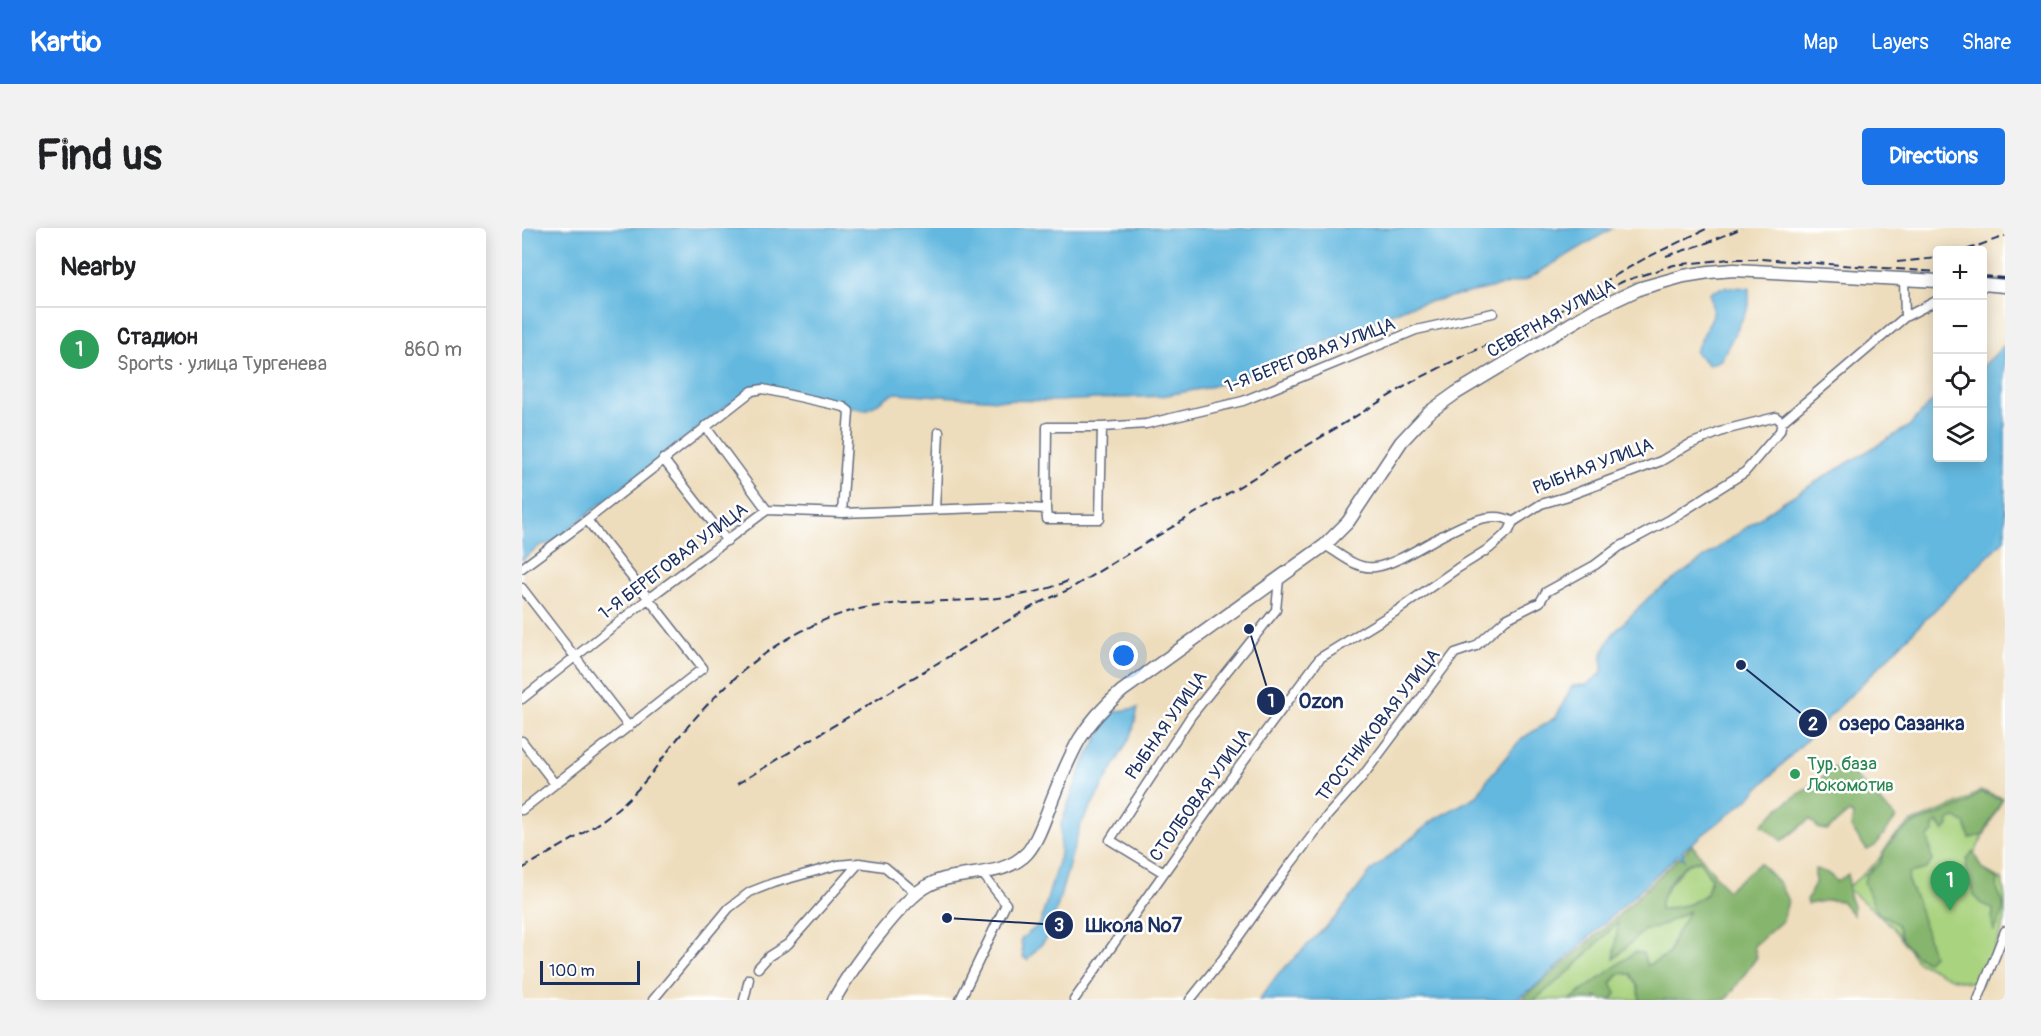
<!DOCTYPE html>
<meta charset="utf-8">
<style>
body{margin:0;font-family:Pangolin,sans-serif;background:#f2f2f2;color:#202124}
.controls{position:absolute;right:18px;top:18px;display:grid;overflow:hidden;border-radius:6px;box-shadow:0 3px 15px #0003}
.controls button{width:54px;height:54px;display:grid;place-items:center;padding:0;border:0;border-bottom:2px solid #e0e0e0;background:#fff;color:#202124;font:30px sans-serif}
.scale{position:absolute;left:18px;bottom:15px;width:100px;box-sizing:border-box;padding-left:6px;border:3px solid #1b2f5e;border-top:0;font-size:16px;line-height:21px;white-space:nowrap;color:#1b2f5e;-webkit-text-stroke:4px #fff;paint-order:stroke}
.you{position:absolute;left:602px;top:428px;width:21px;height:21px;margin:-15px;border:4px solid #fff;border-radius:50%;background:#1a73e8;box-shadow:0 0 0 9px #1a73e833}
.badge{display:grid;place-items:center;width:39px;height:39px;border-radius:50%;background:#1a73e8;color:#fff;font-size:20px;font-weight:700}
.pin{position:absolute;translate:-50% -50px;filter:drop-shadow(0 2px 3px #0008)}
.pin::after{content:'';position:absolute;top:32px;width:21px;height:18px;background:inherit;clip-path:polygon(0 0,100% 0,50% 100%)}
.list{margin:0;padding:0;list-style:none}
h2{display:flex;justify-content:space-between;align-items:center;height:78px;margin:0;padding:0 24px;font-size:26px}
h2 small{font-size:20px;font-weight:400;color:#757577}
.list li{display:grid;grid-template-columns:39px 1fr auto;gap:18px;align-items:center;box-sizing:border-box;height:84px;padding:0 24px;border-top:2px solid #e0e0e0}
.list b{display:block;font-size:22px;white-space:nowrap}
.list p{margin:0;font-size:20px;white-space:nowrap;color:#757577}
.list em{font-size:20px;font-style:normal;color:#757577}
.icon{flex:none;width:33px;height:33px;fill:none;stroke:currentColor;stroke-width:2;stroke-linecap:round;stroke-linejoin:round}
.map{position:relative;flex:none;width:1483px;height:772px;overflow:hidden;border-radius:6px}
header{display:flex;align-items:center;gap:36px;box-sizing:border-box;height:84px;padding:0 30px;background:#1a73e8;color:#fff}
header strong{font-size:28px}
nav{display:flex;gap:33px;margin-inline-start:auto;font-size:21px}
.intro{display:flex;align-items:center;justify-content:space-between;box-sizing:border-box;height:144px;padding:0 36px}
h1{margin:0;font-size:42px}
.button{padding:15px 27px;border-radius:6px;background:#1a73e8;color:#fff;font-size:21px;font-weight:700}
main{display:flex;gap:36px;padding:0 36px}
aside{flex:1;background:#fff;border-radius:6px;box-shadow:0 3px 15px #0003}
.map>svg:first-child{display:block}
.green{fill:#a9d37e;stroke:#62816e;stroke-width:1.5}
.forest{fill:#86b56d;stroke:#507266;stroke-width:1.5;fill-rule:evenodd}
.water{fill:#63b8df;stroke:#3f749e;stroke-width:1.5}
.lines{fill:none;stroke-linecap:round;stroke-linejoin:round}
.street-casing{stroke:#656c7f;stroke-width:11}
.secondary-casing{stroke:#656c7f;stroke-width:15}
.street{stroke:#fff;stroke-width:8}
.secondary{stroke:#fff;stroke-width:12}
.rail{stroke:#1b2f5e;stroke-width:2;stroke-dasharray:9 4.5;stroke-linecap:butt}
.leisure-dot{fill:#2e9e5b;stroke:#fff;stroke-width:2}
.labels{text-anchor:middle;stroke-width:5;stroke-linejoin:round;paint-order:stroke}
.street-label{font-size:18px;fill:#1b2f5e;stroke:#fff}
.leisure-label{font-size:18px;fill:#27864d;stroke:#fff;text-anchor:start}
.leader{fill:none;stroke:#1b2f5e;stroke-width:2}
.callout-dot{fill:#1b2f5e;stroke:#fff;stroke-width:2}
.mark-label{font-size:18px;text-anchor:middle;font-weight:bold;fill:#fff}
.callout-label{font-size:20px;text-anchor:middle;font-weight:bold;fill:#1b2f5e;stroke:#fff;stroke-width:5;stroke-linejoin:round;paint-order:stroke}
</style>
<header>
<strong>Kartio</strong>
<nav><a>Map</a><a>Layers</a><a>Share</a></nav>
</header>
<div class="intro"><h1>Find us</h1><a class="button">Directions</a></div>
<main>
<aside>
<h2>Nearby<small></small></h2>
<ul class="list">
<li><span class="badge" style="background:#2e9e5b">1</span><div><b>Стадион</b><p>Sports · улица Тургенева</p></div><em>860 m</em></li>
</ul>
</aside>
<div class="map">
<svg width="1483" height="772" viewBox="0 0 1483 772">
<rect width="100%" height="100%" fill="#fff"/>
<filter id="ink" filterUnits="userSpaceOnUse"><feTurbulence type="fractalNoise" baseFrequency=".0167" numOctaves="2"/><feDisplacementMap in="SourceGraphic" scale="12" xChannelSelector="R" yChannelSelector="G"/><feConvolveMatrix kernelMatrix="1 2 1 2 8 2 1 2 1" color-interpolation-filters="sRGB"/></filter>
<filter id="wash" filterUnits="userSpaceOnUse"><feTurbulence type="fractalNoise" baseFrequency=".008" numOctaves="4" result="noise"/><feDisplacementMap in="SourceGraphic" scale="24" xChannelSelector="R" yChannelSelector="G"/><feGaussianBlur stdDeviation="1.35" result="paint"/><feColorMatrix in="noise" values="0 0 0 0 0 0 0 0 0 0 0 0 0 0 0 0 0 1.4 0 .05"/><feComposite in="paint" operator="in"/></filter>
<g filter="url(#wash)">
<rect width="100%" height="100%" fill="#eeddbc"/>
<path class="green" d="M1458,562L1481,570L1448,634L1480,652L1483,670V693L1459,757L1429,750L1396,734L1370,698L1325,660L1355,634L1370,611L1388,595L1443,573Z
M1178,632L1189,650L1185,666L1168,676L1138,682V672L1148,656L1163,638Z
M1169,682L1151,712L1147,726L1124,738L1113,724L1048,772H1012L1049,742L1097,693L1093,730L1123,701L1134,700Z
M1098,745L1109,746L1116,759L1118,772H1089L1094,766L1089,756Z"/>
<path class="forest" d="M1315,539L1330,545L1374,590L1353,618L1345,622L1329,600L1331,587L1327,584L1306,602L1297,601L1288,591L1260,613L1240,597C1253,580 1278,566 1296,553C1303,548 1306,542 1315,539Z
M1458,564L1480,571L1461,607L1448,610L1443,595L1434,590L1427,592V598L1422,603L1415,594L1411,598L1412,605L1406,609L1410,633L1404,641L1387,645C1384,658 1393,665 1396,676C1401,693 1406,710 1411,727L1404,734C1390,725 1378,715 1376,697L1365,689L1358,687L1353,680L1342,654L1344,647L1358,635L1361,625L1371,611L1389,597L1444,576Z
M1170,617L1205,662L1238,635L1257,655L1266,673L1261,692L1232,718L1235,729L1204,772H1118L1116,759L1109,746L1098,745L1089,755L1094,766L1089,772H1080L1074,769V772H1048L1113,724L1121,725L1125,738L1147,726L1151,712L1167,683L1134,700L1123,701L1092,731L1096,694L1049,742L1027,760L1012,772H999L1084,699ZM1177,632L1189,650L1185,666L1168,676L1138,682C1138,667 1151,647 1163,638C1167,635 1173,634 1177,632Z
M1451,623L1460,641L1476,651C1474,669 1478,662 1481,675C1483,685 1477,695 1472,703L1470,693L1471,681L1458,675L1451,665L1444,643L1445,631Z
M1293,641C1303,643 1309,646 1315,654L1326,646C1328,653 1325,660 1327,667C1329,677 1332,672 1331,687L1319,673L1306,672L1286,676L1285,672L1293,655Z"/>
<path class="water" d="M0,0H1091L1004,52L888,78L754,135L705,154L684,160L639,168L533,173L477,172L375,165C362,167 355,179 343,182L242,160L206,177L29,315L19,317L0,332Z
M1208,59L1227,60V78L1199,132L1187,137L1173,124L1191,87L1188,65L1192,62L1195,63L1198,60Z
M1483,117V311L1225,572L1160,623L1162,632L1156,627L1048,727L1010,761L993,772H737L756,746L815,688L849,643L913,591L955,568L964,553L999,511L1034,489L1050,458L1064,457L1080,445V426L1090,407L1127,369L1259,275L1386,199L1415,168L1416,230H1460L1461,138Z
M616,480L610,506L558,598L527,708L505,732L501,729L499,711L518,696L538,627L539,596L560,538L590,484Z"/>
</g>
<g filter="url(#ink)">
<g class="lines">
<defs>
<path id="street" d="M1383,89L1416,72
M183,198L245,282
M141,231L205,313
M413,281L417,204
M524,281L525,199H580L624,196L721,173L894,102L971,85
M803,317C818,326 835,342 853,339C889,335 956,271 991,294L1019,276L1043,269L1139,233L1168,216L1206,201L1254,189L1260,194L1383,89L1382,51
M0,340L65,292L230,163L241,161L322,179L327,183L320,285
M0,360L107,499
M0,471L127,370L245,282L320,285L486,279L524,281L525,291H578L580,199
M0,513L33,556
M0,582L181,440L65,292
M642,645L588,612L669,488L754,382L757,351
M236,740L247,728L266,716L337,635
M131,772L207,680L228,664L251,655L316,637L337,635L363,639L394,665
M222,772L227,751
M438,772L484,676L460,645
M552,772L714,543L798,430L876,382L936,340L968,320L987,303L991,294
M668,772L700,732L767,638L806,587L840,549L933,425L954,418L984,391L1018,374L1024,364L1073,337L1097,319L1149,291L1223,244L1258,203L1260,194
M1456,772L1483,703"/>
<path id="secondary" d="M1460,56L1483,58
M312,772C327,744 380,670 407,657C437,641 479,652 505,625C516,613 524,587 530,572C550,522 559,498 600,463L803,317L826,294L879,214L906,185L934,165L1072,82L1119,60L1162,48L1187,44L1212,42L1416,53"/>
</defs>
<use href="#street" class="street-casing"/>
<use href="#secondary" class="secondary-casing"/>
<use href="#street" class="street"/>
<use href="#secondary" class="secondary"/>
<path class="rail" d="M1444,22L1483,8
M1144,28L1182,16L1220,0
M1375,34L1416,30
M1460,48L1483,50
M1080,55L1122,31L1186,0
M215,556L482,395L513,377L546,362L892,153L935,131L1102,53L1152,37L1209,31H1239L1416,44
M0,641C38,618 82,597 113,564C131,546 144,524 161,504C201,457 241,420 298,394C377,358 469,388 548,352"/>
</g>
</g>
<circle class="leisure-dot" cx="1273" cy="546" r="6"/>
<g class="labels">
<g class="street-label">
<text transform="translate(1029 90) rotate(-29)" y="6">СЕВЕРНАЯ УЛИЦА</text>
<text transform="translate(788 127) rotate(-21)" y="6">1-Я БЕРЕГОВАЯ УЛИЦА</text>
<text transform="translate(1071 238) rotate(-21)" y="6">РЫБНАЯ УЛИЦА</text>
<text transform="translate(151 333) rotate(-37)" y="6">1-Я БЕРЕГОВАЯ УЛИЦА</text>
<text transform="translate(644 497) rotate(-55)" y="6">РЫБНАЯ УЛИЦА</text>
<text transform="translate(856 497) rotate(-52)" y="6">ТРОСТНИКОВАЯ УЛИЦА</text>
<text transform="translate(678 567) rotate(-54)" y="6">СТОЛБОВАЯ УЛИЦА</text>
</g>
<g class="leisure-label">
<text x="1285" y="542">Тур. база<tspan x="1285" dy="21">Локомотив</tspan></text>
</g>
</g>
<path class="leader" d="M727 401L749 473M1219 437L1291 495M425 690L537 697"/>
<g class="callout-dot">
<circle cx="727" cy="401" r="6"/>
<circle cx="1219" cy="437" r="6"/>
<circle cx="425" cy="690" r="6"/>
<circle cx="749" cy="473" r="15"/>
<circle cx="1291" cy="495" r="15"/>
<circle cx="537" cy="697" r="15"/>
</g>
<g class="mark-label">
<text x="749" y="479">1</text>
<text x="1291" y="502">2</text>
<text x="537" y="703">3</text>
</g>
<g class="callout-label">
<text x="799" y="480">Ozon</text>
<text x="1380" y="502">озеро Сазанка</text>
<text x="612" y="704">Школа №7</text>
</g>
</svg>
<div class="controls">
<button>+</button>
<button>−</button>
<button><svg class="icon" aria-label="locate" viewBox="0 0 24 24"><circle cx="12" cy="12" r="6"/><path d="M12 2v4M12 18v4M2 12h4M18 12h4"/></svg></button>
<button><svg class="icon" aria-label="layers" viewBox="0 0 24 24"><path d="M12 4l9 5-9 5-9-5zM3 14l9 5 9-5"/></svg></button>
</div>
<div class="scale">100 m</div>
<div class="you"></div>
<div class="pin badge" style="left:1428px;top:683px;background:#2e9e5b">1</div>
</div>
</main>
